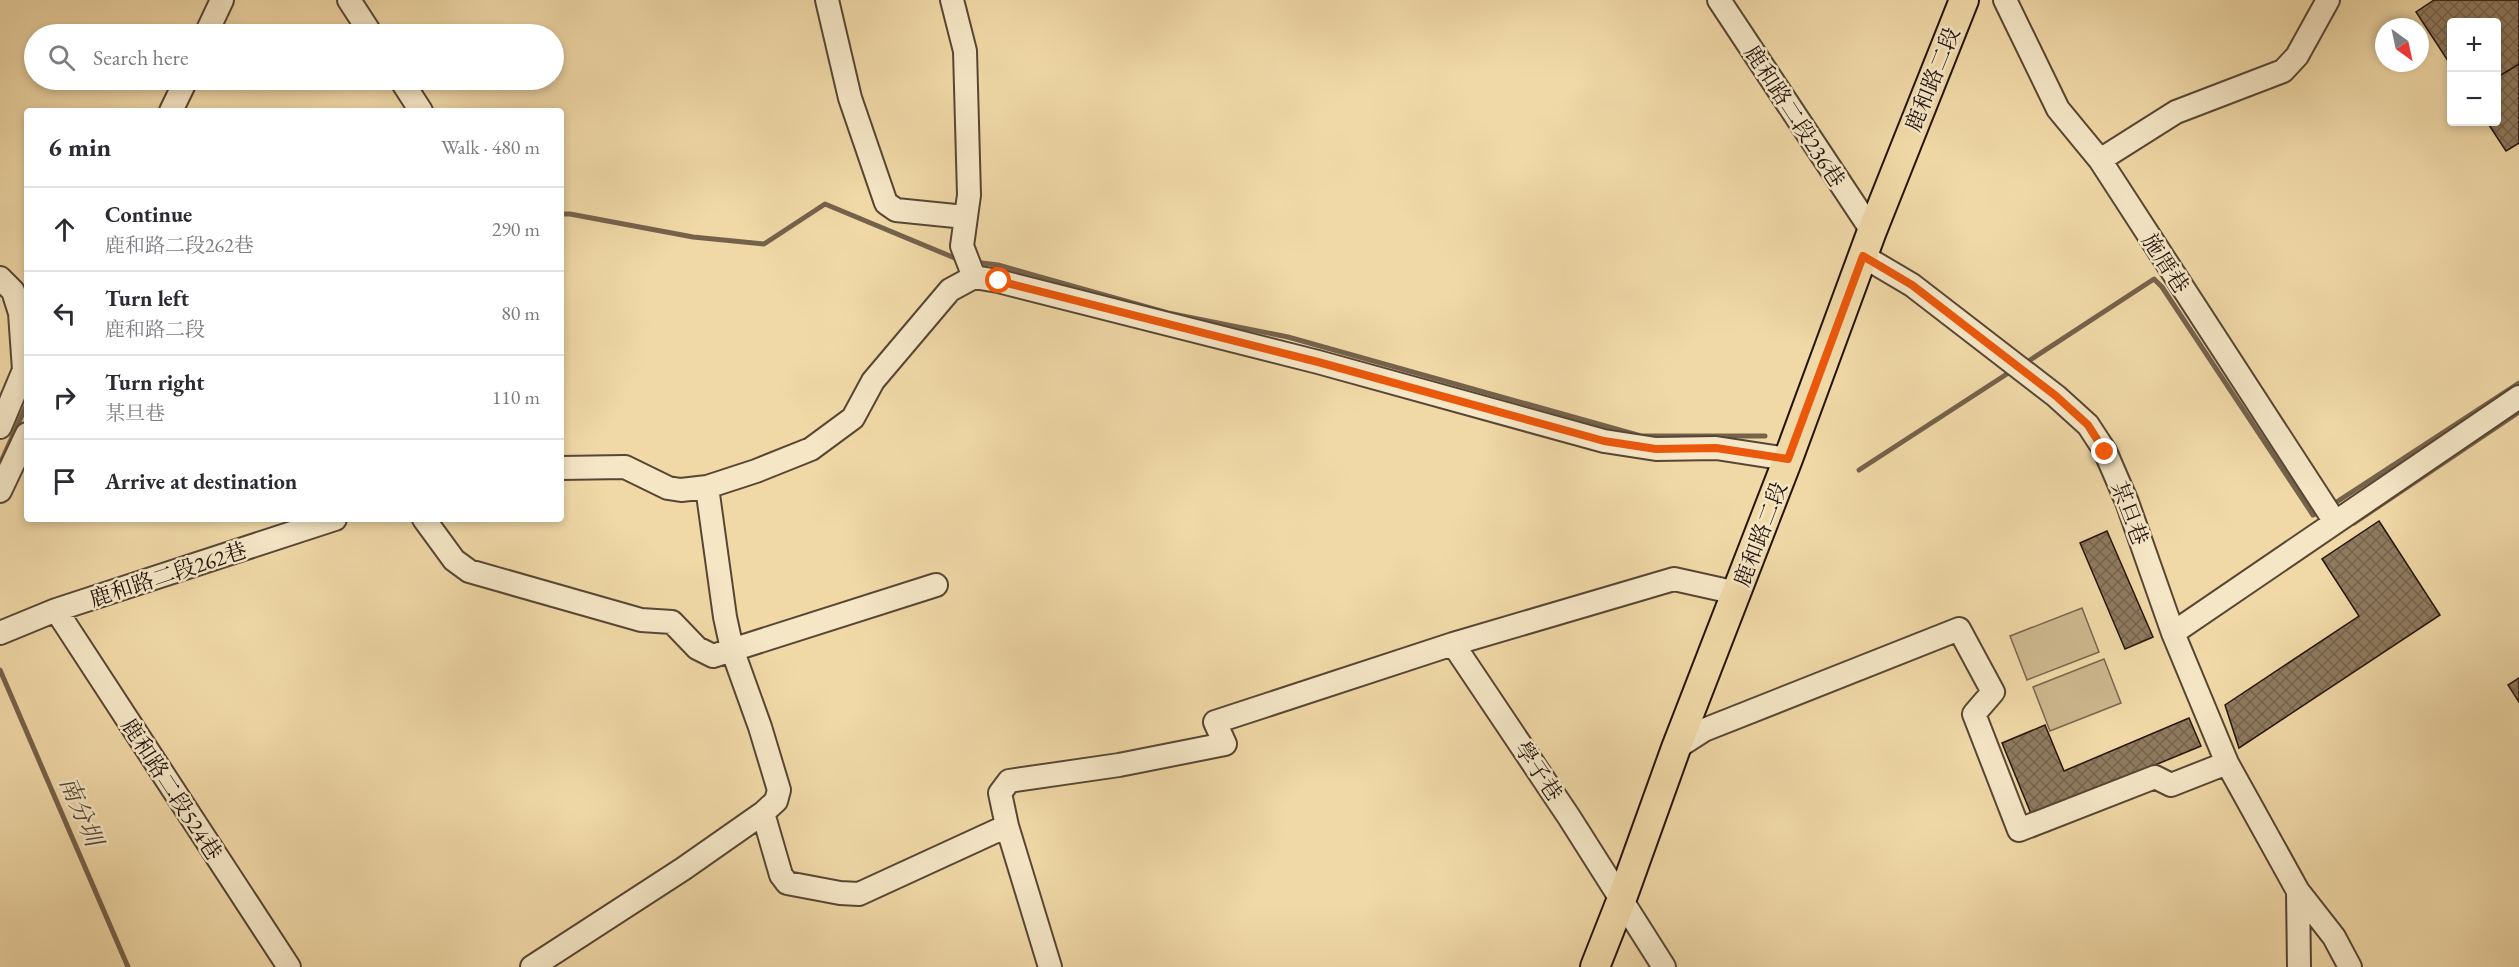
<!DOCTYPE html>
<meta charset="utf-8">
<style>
body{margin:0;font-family:"EB Garamond","Noto Serif TC",serif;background:#f2f2f3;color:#2b2b33}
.controls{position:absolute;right:18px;top:18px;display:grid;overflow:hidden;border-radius:6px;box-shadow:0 3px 9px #0003}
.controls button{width:54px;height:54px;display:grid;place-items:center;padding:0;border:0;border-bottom:2px solid #e1e1e2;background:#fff;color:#2b2b33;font:30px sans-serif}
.compass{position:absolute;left:2375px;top:18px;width:54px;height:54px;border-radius:50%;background:#fff;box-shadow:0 3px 9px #0003;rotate:147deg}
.stop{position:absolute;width:18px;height:18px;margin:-14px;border:4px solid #ea580c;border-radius:50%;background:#fff}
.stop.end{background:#ea580c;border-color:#fff;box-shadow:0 2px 6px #0008}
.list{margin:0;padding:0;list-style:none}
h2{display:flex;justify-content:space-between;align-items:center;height:78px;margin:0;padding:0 24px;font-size:26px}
h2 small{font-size:20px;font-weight:400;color:#7c7c81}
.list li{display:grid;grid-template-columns:39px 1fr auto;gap:18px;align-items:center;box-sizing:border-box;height:84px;padding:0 24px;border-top:2px solid #e1e1e2}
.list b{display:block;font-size:22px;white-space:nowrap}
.list p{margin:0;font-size:20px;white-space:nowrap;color:#7c7c81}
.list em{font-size:20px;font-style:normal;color:#7c7c81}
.icon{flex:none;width:33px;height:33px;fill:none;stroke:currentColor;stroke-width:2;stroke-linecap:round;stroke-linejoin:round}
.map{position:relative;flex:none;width:2519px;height:967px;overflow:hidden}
.search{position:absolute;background:#fff;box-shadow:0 3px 9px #0003;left:24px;top:24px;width:540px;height:66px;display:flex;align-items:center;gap:15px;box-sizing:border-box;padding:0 21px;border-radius:33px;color:#7c7c81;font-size:22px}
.panel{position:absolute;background:#fff;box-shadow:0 3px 9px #0003;left:24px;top:108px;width:540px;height:414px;border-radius:6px}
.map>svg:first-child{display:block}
.garden{fill:#cdb78d;stroke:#79664e;stroke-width:1.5}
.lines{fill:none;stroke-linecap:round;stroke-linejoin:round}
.stream{stroke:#75624b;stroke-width:5}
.building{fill:url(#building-cross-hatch);stroke:#25150e;stroke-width:1.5}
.minor-casing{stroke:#584634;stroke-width:26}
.major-casing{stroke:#25150e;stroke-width:32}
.minor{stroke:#f5e6c6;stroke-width:22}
.major{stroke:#f0d8a7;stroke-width:28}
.route{stroke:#ea580c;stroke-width:8}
.labels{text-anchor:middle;stroke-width:5;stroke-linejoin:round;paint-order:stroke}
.street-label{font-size:22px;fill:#25150e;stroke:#f5e6c6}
.water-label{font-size:24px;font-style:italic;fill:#5b4936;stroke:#f5e6c6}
</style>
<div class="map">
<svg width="2519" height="967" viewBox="0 0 2519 967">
<defs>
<pattern id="building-cross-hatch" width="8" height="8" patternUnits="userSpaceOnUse" patternTransform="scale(1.5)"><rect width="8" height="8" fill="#8f7a5e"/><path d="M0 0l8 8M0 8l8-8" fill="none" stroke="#75634c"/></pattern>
</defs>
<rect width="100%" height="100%" fill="#f0d8a7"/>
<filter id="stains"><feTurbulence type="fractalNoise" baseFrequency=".00333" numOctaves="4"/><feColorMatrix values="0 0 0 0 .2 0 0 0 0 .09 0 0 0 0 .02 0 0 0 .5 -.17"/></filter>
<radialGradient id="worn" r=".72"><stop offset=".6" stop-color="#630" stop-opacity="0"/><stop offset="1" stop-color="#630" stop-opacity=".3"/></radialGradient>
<path class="garden" d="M2082,608L2099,652L2027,680L2010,636Z
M2104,659L2121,703L2050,731L2033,687Z"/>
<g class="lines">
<path class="stream" d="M561,214H570L693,237L764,244L825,204L962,261
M974,262L998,265L1168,313L1288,337L1641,436H1765
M2024,364L2154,279L2162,287L2313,515L2321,511
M0,464L27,404
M1859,470L2013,370
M2332,505L2519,383
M2354,523L2519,412
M0,670L128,967"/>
</g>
<path class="building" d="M2434,0H2519V64L2496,78V22H2452V67L2416,12Z
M2519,64V143L2506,151L2487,122H2496V78Z
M2379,521L2440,615L2239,748L2225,705L2359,616L2322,559Z
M2107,531L2153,637L2125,649L2080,543Z
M2519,678V702L2508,685Z
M2189,718L2201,746L2032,816L2002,743L2045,725L2064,771Z"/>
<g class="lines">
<defs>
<path id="minor" d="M349,0L371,34
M827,0L850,98L886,203L896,210L965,217
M952,0L965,51L969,195L962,246L974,277
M1719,0L1872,231
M2005,0L2058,109L2100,160L2335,522
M206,34L222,0
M401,80L421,111
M171,111L186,80
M2100,160L2176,112L2283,71L2297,56L2328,0
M1863,256L1912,285L2056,396L2088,425L2105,451L2127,502L2173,633L2227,763L2298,891L2299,967
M0,278L13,291L20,313L24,370L0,427
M561,468L625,467L668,488L681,490L707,487L756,471L811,449L853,418L873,381L950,290L974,277L998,281L1318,362L1604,441L1656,449L1716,448L1788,459
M0,491L27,434
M424,519L454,560L469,571L641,620L672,622L697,648L713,656L936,585
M56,610L289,967
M0,633L56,610L335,519
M2173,633L2519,397
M1453,644L1569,817L1664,967
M1676,748L1704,730L1959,629L1993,692L1974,714L2019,830L2155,777L2171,785L2227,763
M763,813L781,875L787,883L840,893L859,894L1007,826L1000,793L1009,781L1119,765L1225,744L1215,722L1453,644L1674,579L1737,593
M1007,826L1050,967
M2298,891L2334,937L2350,967
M532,967L683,869L763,813L776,801L779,790L760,727L732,649L725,617L707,487"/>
<path id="major" d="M1595,967L1621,901L1676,748L1788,459L1872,231L1964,0"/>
</defs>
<use href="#minor" class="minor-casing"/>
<use href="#major" class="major-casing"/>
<use href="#minor" class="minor"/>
<use href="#major" class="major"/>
</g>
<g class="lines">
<path class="route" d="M999,281L1318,362L1604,441L1656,449L1716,448L1788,459L1863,256L1912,285L2056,396L2088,425L2105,452"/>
</g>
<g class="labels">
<g class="street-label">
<text transform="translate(1932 79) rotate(-68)" y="8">鹿和路二段</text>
<text transform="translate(1795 116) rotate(57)" y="8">鹿和路二段236巷</text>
<text transform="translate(2166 263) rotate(57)" y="8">施厝巷</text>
<text transform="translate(2130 513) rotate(69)" y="8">某旦巷</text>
<text transform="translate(1760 534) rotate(-69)" y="8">鹿和路二段</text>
<text transform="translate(168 574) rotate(-18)" y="8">鹿和路二段262巷</text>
<text transform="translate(1539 771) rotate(56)" y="8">學子巷</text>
<text transform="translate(172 789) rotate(57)" y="8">鹿和路二段524巷</text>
</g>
<g class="water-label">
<text transform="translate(81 811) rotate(67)" y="8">南分圳</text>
</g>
</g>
<rect width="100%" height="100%" filter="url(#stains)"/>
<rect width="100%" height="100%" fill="url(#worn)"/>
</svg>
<div class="controls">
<button>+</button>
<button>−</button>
</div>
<svg class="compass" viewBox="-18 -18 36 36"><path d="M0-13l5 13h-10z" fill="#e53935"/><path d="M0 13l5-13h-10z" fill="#7c7c81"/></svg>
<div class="stop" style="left:999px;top:281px"></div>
<div class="stop end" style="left:2105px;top:452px"></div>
<div class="search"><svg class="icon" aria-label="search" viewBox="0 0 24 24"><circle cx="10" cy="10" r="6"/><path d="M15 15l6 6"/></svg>Search here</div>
<section class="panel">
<h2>6 min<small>Walk · 480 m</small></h2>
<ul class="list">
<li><svg class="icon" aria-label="ahead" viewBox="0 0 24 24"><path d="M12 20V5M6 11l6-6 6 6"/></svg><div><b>Continue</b><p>鹿和路二段262巷</p></div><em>290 m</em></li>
<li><svg class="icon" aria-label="left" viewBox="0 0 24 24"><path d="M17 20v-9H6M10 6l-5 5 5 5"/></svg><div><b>Turn left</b><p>鹿和路二段</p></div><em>80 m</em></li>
<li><svg class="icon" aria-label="right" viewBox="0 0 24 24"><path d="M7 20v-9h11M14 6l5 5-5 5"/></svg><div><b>Turn right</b><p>某旦巷</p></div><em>110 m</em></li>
<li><svg class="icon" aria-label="arrive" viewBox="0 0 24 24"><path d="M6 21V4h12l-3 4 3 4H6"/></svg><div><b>Arrive at destination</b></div></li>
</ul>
</section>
</div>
